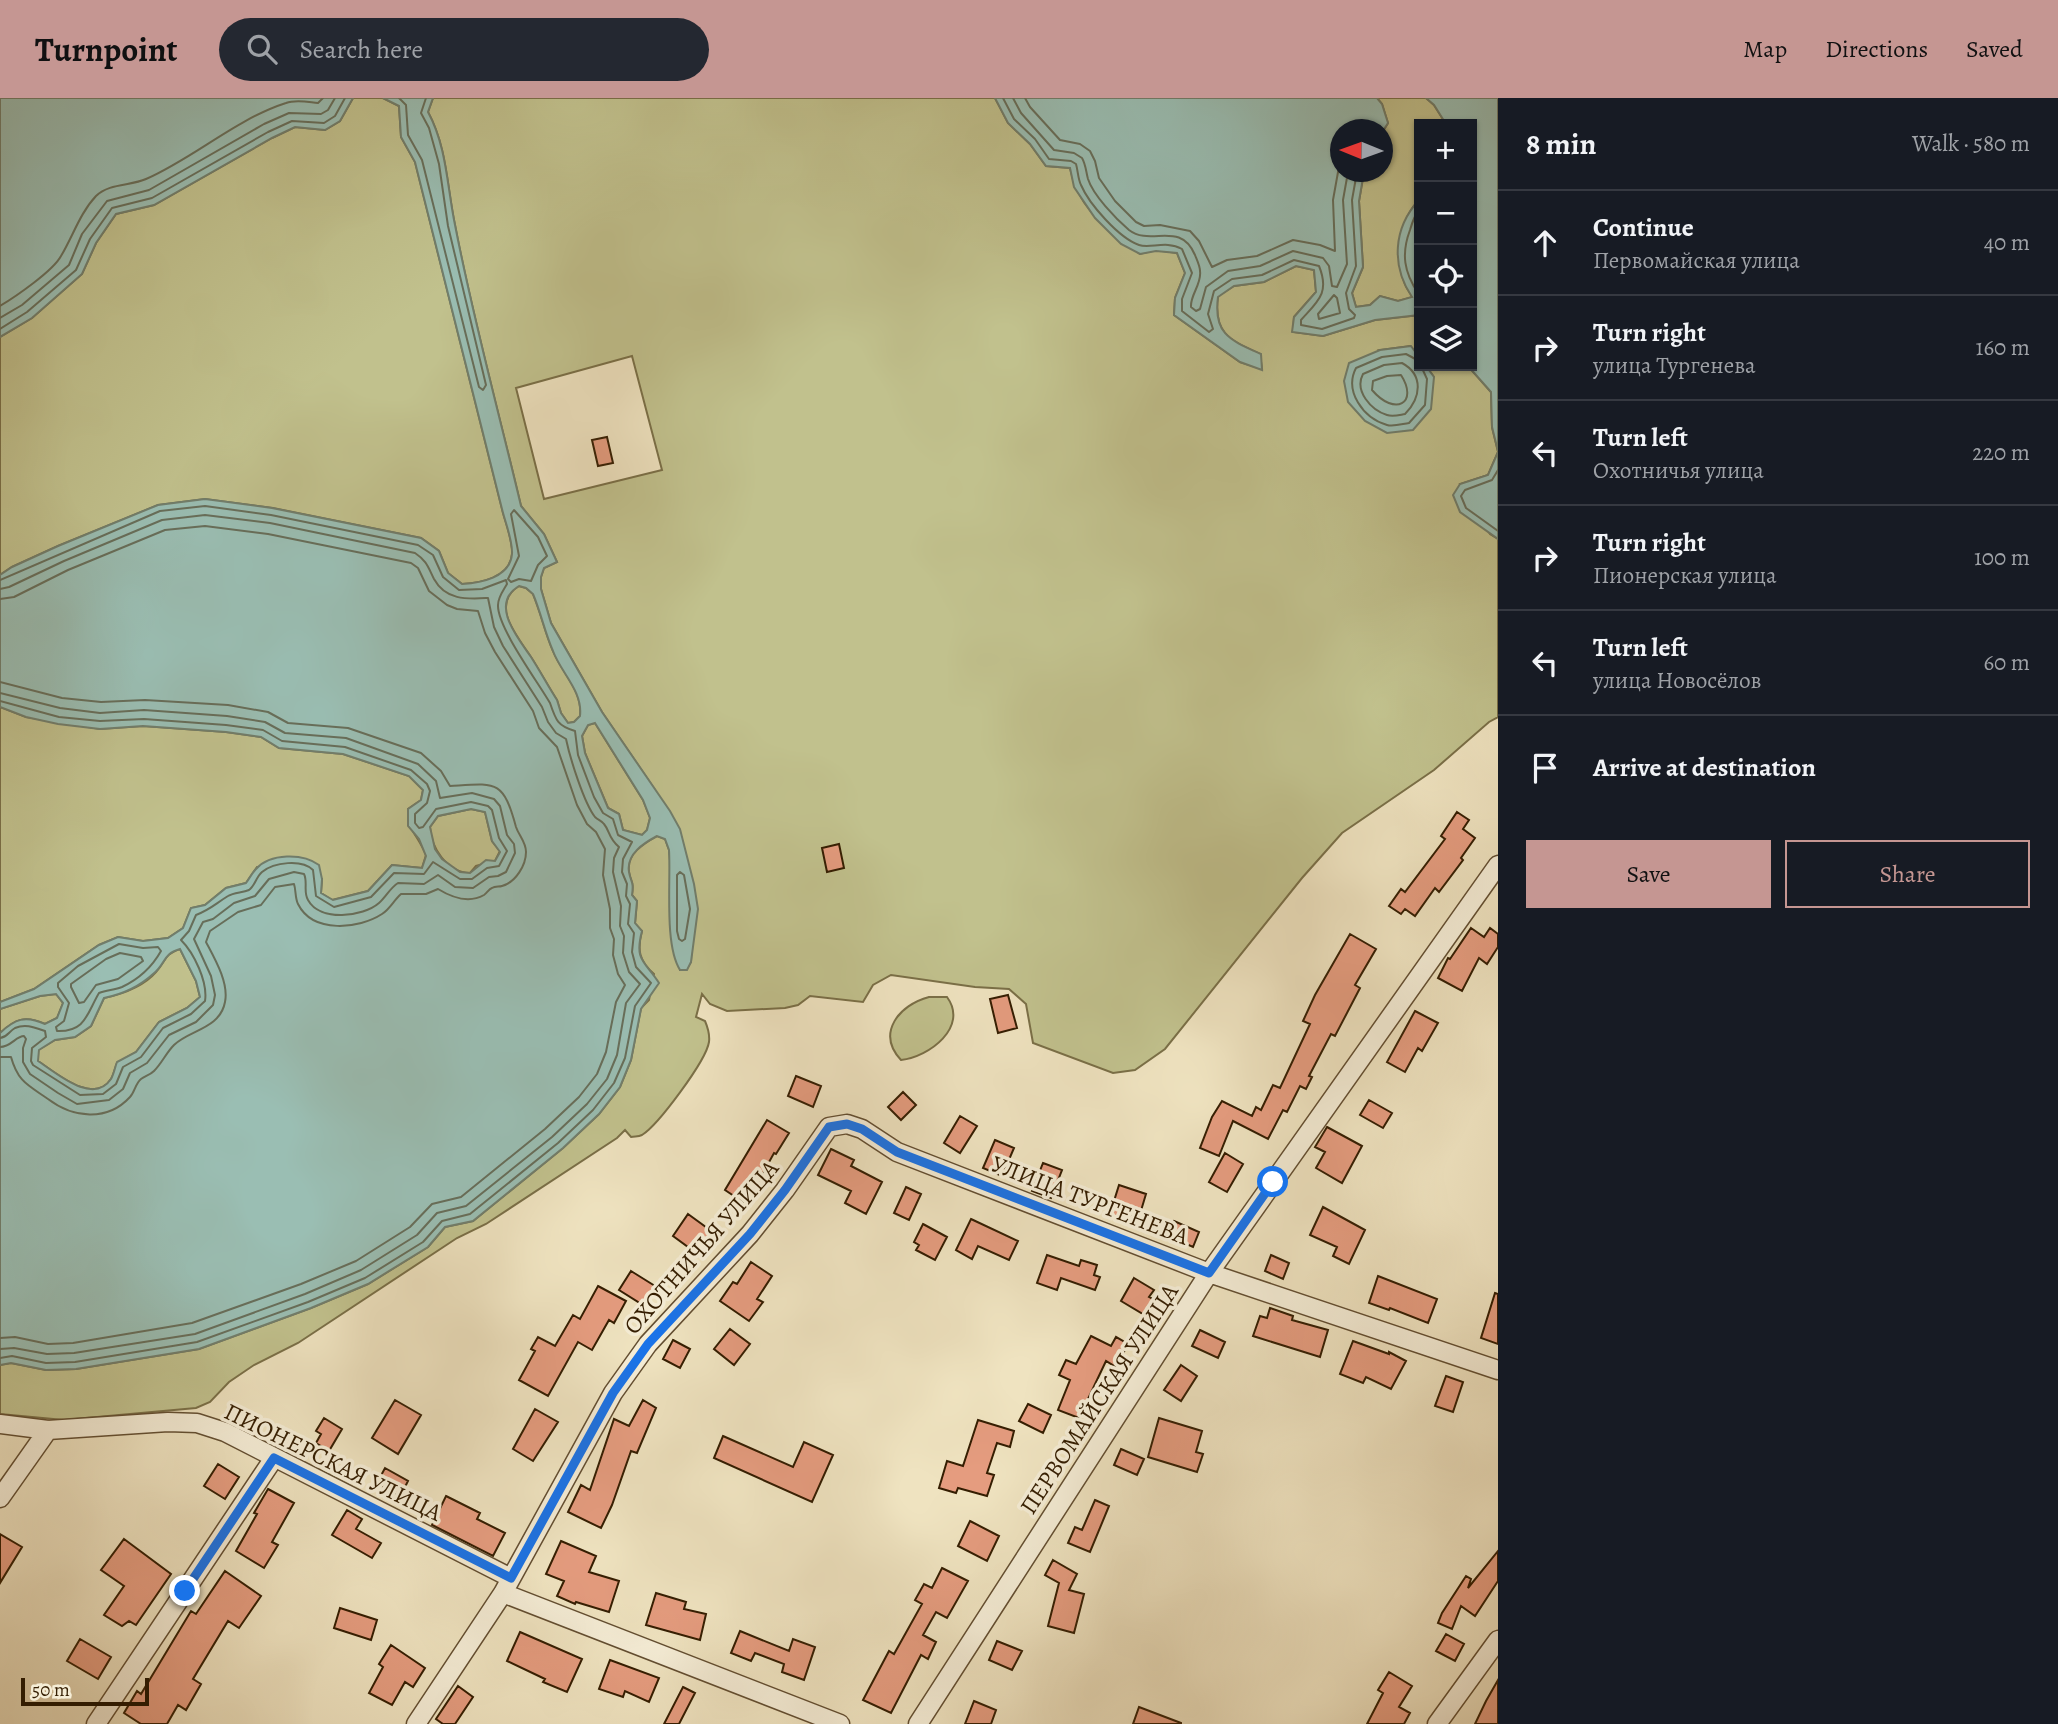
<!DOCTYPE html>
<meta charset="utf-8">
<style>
body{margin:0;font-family:Alegreya,serif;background:#242831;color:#f1f3f6}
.controls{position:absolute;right:21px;top:21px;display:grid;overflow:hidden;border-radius:0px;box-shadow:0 2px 5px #0004}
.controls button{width:63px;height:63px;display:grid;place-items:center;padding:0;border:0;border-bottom:2px solid #363941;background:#171b24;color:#f1f3f6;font:35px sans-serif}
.compass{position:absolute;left:1330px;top:21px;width:63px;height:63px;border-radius:50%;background:#171b24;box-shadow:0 2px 5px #0004;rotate:271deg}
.scale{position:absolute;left:21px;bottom:18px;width:128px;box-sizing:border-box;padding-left:7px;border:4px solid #341d01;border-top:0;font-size:19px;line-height:24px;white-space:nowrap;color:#341d01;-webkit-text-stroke:5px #f5edd6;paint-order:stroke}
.stop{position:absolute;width:21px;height:21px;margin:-16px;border:5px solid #1a73e8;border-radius:50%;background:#fff}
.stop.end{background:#1a73e8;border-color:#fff;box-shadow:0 2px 7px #0008}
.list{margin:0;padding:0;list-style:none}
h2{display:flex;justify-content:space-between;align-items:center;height:91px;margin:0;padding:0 28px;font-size:30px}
h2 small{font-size:23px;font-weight:400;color:#9ea1a6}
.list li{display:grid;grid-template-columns:46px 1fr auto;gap:21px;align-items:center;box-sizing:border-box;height:105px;padding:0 28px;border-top:2px solid #363941}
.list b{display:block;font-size:26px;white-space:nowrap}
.list p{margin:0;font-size:23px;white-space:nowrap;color:#9ea1a6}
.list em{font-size:23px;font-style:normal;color:#9ea1a6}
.actions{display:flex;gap:14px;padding:21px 28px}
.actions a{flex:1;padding:16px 0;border:2px solid #c59692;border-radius:0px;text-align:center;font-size:24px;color:#c59692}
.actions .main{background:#c59692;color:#111}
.icon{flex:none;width:38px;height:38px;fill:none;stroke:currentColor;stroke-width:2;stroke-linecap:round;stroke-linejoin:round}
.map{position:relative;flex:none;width:1498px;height:1626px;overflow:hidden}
header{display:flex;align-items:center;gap:42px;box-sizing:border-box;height:98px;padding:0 35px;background:#c59692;color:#111}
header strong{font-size:33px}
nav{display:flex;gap:38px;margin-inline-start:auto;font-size:24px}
.search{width:490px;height:63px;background:#242831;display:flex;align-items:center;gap:18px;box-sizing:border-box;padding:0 24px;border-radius:38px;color:#9ea1a6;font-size:26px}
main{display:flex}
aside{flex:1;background:#171b24}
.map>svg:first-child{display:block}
.green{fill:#c1c18d;stroke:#7a6f47;stroke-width:2;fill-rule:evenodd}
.water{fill:#9abeb3;stroke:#717e6c;stroke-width:2;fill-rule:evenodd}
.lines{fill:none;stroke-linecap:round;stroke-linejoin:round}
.shore{stroke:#676e5a;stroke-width:2}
.building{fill:#e59c7f;stroke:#341d01;stroke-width:2}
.minor-casing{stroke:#634e31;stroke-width:21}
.minor{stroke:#f5edd6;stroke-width:18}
.route{stroke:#1a73e8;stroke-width:9}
.labels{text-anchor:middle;stroke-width:7;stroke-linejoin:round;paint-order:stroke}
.street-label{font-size:24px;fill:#341d01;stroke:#f5edd6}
</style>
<header>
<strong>Turnpoint</strong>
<div class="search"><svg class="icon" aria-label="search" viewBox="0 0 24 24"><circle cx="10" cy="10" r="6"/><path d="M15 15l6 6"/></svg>Search here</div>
<nav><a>Map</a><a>Directions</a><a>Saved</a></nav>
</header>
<main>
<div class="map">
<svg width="1498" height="1626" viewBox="0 0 1498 1626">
<rect width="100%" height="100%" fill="#efe3c0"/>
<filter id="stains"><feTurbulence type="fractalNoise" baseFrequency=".00286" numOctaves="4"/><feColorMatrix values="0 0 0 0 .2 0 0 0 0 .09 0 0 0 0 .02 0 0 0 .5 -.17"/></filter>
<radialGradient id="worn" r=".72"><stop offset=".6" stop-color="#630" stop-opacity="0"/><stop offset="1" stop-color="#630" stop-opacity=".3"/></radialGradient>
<path class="green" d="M353,0H383L399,8L401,39L415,64L502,411C505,424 513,443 512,456C510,480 480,485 462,486L448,475L439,453L421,440L273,410L205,401L158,407L58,448L12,469L0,477V239L32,220L82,176L96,145L116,116L154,107L272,40L295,29L325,32L340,23Z
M433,0H995L1008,25L1030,46L1046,68L1070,70C1078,112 1109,131 1140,156L1156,152L1177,155L1185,175L1175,200L1174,217L1240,264L1262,271L1260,256C1230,242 1213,236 1218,198L1234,188L1264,184L1296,168L1314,172L1316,194L1294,219L1293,234L1323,238L1375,222L1419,217V259L1410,248L1380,252L1434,279L1426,268H1468L1491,294L1492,329L1498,354L1488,377L1460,386L1490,436L1498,441V619L1489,624L1434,672L1342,735L1302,780L1165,951L1135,972L1113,975L1033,945L1026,906L1009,891L975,889L891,877L873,887L863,904L810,898L798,907L785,910L727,913L710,906L702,896L696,919L705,923C708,930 710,936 709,944C706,963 658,1027 642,1037C638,1039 635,1038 631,1039L625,1032L617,1040L486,1126L457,1140L298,1245L254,1267L229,1284L210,1304L196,1310L64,1322L0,1316V1267L11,1265L46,1272L76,1271L199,1251L311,1210L368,1186L428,1149L445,1129L473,1123L563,1050L599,1016L620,989L631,962L641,910L649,902L654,876C639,863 637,852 642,833L635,826L637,803L632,797C634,783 631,785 629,774C626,756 644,745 657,738L665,741L669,752L680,872H686L691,864L692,840L655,692L602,614L551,525L541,491V479L544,470L557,464L544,436L521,408C499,315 473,221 455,127C447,89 447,49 428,14ZM632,258L662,372L544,401L516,290Z
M1377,0H1426L1434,7L1446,26H1419V102C1396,126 1392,173 1413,199L1398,203L1380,198L1370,207L1356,209L1352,195L1363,169L1359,103L1364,74H1382L1383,33L1388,25L1382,6Z
M519,488L526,490L533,496C541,515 545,535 553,553C562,575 583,593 580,618L574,624L568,625L561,615L557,602C548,588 540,573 531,559C518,539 489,507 519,488Z
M0,609L26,619L100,631L143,628L226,634L261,639L279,650L343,656L409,678L423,692L421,702L408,711C408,734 418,737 426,757L422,770L392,767L368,793L332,802L321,795L322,781L257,769L246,785L226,790L205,807L191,810L183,830L168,840L143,843L118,839L99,847L34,891L0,904Z
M595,625L643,702L650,720L647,732L642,737L623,732L619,716L608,710L585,655L582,638L588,627Z
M471,711L485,714L492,743L500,753L495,763L476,768L470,775C447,774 431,750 430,729L438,718Z
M180,851L196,883L200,899L187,910L159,924L136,954L117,965C115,969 114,976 111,981C93,1008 55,974 38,963V952L55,942L75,939L91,928L104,900C122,896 143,889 156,874C167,862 163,857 180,851Z
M56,896L63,905L57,920L45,926C25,917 15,921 0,935V911L40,898Z
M929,899H947C969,929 929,959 901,962C876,935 899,907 929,899Z"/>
<path class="water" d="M0,0H353L340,23L325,32L295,29L272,40L154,107L116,116L96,145L82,176L32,220L0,239Z
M383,0H433L428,14C447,49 447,89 455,127C473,221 499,315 521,408L544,436L557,464L544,470L541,479V491L551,525L602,614L670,713L680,731L694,786L698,811L691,864L687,872H680C664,847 671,783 669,752L665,741L657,738C644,745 626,756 629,774C631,785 634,783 632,797L637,803L635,825L642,833C634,863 645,863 659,885L641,911L631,962L620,989L599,1016L563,1050L473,1123L445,1129L428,1149L368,1186L311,1210L199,1251L76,1271L46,1272L11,1265L0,1267V935C15,921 25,917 45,926L57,920L63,905L56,896L40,898L0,911V904L34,891L99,847L118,839L143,843L168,840L183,830L191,810L205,807L226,790L246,785C249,781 252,775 256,771C270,755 303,755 319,767L322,781L321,795L333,802L368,793L392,767L422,770L426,758L419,741L408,728V711L421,702L423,692L409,678L343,656L279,650L261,639L226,634L143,628L100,631L58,626L26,619L0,609V477L12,469L58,448L158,407L205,401L272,410L421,440L439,453L448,475L462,486C480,485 510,480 512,456C513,443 505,424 502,411L415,64L401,39L399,8ZM519,488L526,490L533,496C541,515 545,535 553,553C561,575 583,593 580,618L574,624L568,625L561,615L557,602C548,588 540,573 531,559C518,540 489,506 519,488ZM595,625L643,702L650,720L647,732L642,737L623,732L619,716L608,710L585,655L582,638L588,627ZM471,711L485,714L492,743L500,754L495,763L486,762L470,775L460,774L442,761L435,751L430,729L438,718ZM180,851L196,883L200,899L187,910L159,924L136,954L117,964C115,969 114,976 111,981C93,1008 55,974 38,963L39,952L55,942L75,939L91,928L104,900C123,896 139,889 153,876C166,866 162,856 180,851Z
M995,0H1377L1382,6L1388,25L1383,33L1340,32V74H1364L1359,103L1363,169L1352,195L1356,209L1370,207L1380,198L1398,203L1412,199C1391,168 1393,130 1419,102V217L1375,222L1323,238L1292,234L1294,219L1316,194L1314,172L1296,168L1264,184L1234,188L1218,199C1213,236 1230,242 1261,256L1262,272L1240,264L1174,217L1175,200L1185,175L1177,155L1156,153L1140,156L1121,146L1095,120L1074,89L1070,70L1046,68L1030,46L1008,25Z
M1426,0H1498V353L1492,329L1491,294L1468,268H1472V26H1446L1434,7Z
M1411,248L1419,259V268H1426L1434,279L1431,311L1413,332L1387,335L1365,323L1348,304L1344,283L1349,265L1380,252Z
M1498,354V441L1460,414L1453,397L1460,386L1488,377Z"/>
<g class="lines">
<path class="shore" d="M399,0L406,7L408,37L422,62L479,289L483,292L486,287L448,128L439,66L429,30L421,15L426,0
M1003,0L1014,21L1035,41L1049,61L1071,63L1076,66C1078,73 1078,81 1081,87C1089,106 1119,140 1139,147C1150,151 1166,142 1182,151L1192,175L1182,201V213L1209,234L1213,231L1208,216L1214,193L1232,181L1262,177L1294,162L1319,168C1330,195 1318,203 1301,222V227L1322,231L1354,220L1355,217L1349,211L1346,195L1356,168L1352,102L1357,74
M1013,0L1021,15L1054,52L1074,55L1082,60C1086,67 1086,74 1088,81C1093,97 1116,121 1129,132C1151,149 1180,122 1195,157C1197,162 1200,168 1200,173C1202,186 1190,197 1191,209L1196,213L1200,211L1206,189L1228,173L1260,168L1293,153L1323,160L1329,168L1332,188L1337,189L1347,166L1343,102L1348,74
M1025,0L1030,9L1060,42L1080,46L1090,53L1095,63L1099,80L1115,103L1136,124L1144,128L1160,127L1190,133L1199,143L1212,169L1227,162L1257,158L1293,142L1320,147L1335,153L1333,102L1340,63
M1419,112C1414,118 1412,125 1410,132C1401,156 1404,174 1418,195L1415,207L1419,210
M1334,197L1337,200L1340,215L1319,221L1318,216Z
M0,208C15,199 53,173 61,158C73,138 80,115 96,98C109,85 131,88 146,81C194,60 236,21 286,5C296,1 308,4 318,5L323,0
M0,220L22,207L69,167L82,136L107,103L149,92L264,26L289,15L321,16L328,12L335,0
M0,231L27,214L76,172L90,141L112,110L152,100L268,34L292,23L324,25L335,18L345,0
M1419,263L1406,256L1382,259L1356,270C1344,293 1363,320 1387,327C1393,329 1402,326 1409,325L1425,307L1427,281L1421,268
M1402,265C1424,277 1421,300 1405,316C1399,317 1393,319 1387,317C1371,312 1354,293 1363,276L1384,267Z
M1401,277C1419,305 1395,319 1372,292L1373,283L1387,278Z
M1498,372L1492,382L1465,392L1461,398L1466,410L1498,433
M514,412L538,439L547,458L538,467L531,483L519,481L511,484L508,481L519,458L511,416Z
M0,482L160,413L205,408L271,417L418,447L433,457L443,479L459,492L482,491L506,482L507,486C503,493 498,499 498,507C497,529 538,584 550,605C556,623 558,628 575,633L578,657L594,699L603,715L613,721L618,737L632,744L623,761L622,774L627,786L626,798L630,806L628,826L634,835L632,854L636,869L651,885L635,908L625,960L614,985L593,1012L558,1045L470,1116L442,1123L423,1144L365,1180L308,1204L197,1244L75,1264L46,1265L12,1258L0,1260
M0,491L9,489L64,463L162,422L205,417L270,425L415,455C427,463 428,469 434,481C446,503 468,501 488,500L494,529L503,548L542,609L548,624L556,635L566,641C570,660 584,705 595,719C598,722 602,723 604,726C610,733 608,740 619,749L614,760L613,774L621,808L620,828L624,838L623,855L629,874L640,886L626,905L617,957L607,981L587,1006L552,1039L466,1108L437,1115L417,1137L361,1172L305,1196L195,1236L74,1255L47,1256L14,1250L0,1251
M0,501L14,499L68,472L165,432L205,428L268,436L411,465L418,470L429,493L447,507L457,511L478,513L485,535L495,554L533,613L539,630L557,649L577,707L587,726L596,734L605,751L603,777L610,811V830L614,841L613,857L618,876L625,887L616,904L606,954L597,976L579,999L545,1031L461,1099L432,1106L410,1129L356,1163L301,1186L192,1225L73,1245L48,1246L15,1239L0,1240
M0,584L62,600L101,604L145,602L228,607L268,614L288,625L348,630L421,655L441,673L450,688C496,685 503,681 516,729C519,738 526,744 526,754C526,767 516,784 502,788C499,789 495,788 492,790C489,791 487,795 484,797C468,806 451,799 438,791L426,796H401C394,802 390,811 382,816C359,831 313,836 298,806C295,800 296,792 294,786L275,789L261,807L238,814L210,833L206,844C215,861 229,885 225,904C220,931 189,932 174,947C166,955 162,965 154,973C150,977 145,978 141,981C135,986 135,994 130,999C107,1024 73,1020 48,1001C28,987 18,984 11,959H0
M0,595L60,610L100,615L144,612L227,618L265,624L285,635L346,640L418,666L436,683L440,700L472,695L494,701L500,708L507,737L514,746L515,755L506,774L498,778L489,779L473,790L455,789L438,777L424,786L398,785C390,790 386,799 379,805C363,819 320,824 308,802C303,794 308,784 304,776L294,774L269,781L255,798L234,805L213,821L203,824L194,841L211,878L215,897L213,907L196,924L169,937L147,965L130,975L123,991L109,1002L77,1006L58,995L30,976L23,964V950L26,941L24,938C16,938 11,949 0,949
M0,603L59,619L100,623L144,621L226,627L263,632L282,643L345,649L411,672L427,686L430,693L427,705L415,716V725L419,730L423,729L436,711L471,704L488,708L492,712L499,740L507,753L499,768L487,770L472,781H460L433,764L424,776L394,775L371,799L334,809L316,798L313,772C302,761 274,764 262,774C256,779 255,788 249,792C242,795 234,794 228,798C215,806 211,811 196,817L189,833L181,842C194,855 208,884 205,903L191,916L163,930L141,959L123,969L116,986L103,996L80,997L33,967L31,963L32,950L46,939L45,933C36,930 26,925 15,930C8,934 8,939 0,940
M680,774L684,777L690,811L685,841L682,843L679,841L677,833V777Z
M119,846L143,850L158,849L161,853C152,869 139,881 122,889C115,892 107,892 99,895C87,915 86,934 57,933L56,929L64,923L69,905L58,889V885L78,868Z
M120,855L141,859L143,863L118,881L96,887L84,904L79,905L71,889V886L106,861Z"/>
</g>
<path class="building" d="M607,339L613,365L598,368L592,342Z
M1457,714L1469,722L1463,731L1475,740L1461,760L1463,762L1439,794L1435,790L1415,818L1405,811L1401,816L1389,808L1401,791L1405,794L1445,741L1441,738Z
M839,746L844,770L827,774L822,750Z
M1471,830L1484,839L1490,830L1498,836V849L1487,866L1479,860L1462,893L1438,880L1448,860L1450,861Z
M1350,836L1376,851L1355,887L1360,890L1335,938L1331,936L1309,978L1312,979L1306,991L1300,988L1287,1014L1283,1012L1268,1041L1233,1023L1219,1058L1200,1050L1212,1019L1222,1003L1252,1018L1256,1009L1261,1012L1273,987L1280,990L1310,926L1303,923L1315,897Z
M1008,897L1017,930L998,935L990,901Z
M1415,913L1438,925L1422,953L1418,950L1405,974L1387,964Z
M796,978L821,988L813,1009L788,998Z
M903,994L916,1007L901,1022L888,1009Z
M1369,1002L1392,1015L1383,1030L1360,1017Z
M960,1018L977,1028L960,1055L944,1045Z
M767,1022L789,1035L776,1056L774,1055L746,1106L725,1092Z
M1327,1029L1362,1048L1342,1085L1316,1070L1325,1054L1315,1049Z
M995,1042L1014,1050L1002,1078L983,1070Z
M831,1051L854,1062L851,1068L882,1084L866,1116L845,1105L851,1093L818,1077Z
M1225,1055L1243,1066L1227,1094L1209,1084Z
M1043,1065L1062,1072L1051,1100L1032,1093Z
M1119,1087L1146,1096L1140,1116L1133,1113L1129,1126L1109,1119Z
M906,1089L921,1096L909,1122L894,1115Z
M1323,1109L1365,1132L1349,1166L1333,1158L1337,1149L1310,1137Z
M688,1116L714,1135L699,1157L673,1138Z
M971,1121L1018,1143L1009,1162L978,1148L972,1161L956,1152Z
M1174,1123L1199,1134L1193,1149L1168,1138Z
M923,1126L947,1139L935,1162L916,1152L919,1147L914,1144Z
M1047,1157L1079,1168L1081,1162L1097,1167L1094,1177L1100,1179L1095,1192L1061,1180L1057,1192L1037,1185Z
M1271,1157L1289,1165L1283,1181L1265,1173Z
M751,1164L772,1178L757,1201L763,1204L749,1223L720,1203L733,1184L737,1186Z
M631,1173L655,1188L643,1207L619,1192Z
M1378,1178L1437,1201L1428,1225L1390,1210L1389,1212L1369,1205Z
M1134,1180L1154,1192L1149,1199L1157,1203L1148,1219L1121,1203Z
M598,1188L626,1203L614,1225L609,1222L592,1252L578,1244L548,1298L519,1282L535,1253L531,1251L538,1239L555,1248L573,1217L580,1221Z
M1495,1195L1498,1196V1246L1481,1240Z
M1270,1210L1293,1218L1292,1222L1328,1232L1320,1259L1253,1238L1260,1218L1267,1220Z
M730,1231L750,1246L734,1267L714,1251Z
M1200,1232L1225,1244L1218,1260L1192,1248Z
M1091,1238L1111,1248L1116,1239L1128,1246L1116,1269L1106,1263L1079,1320L1058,1312L1070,1282L1059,1277L1066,1262L1076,1266Z
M673,1242L690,1251L680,1270L663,1261Z
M1353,1243L1389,1256V1254L1406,1263L1391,1291L1366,1279L1363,1285L1340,1276Z
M1181,1267L1197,1278L1181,1303L1164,1292Z
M1446,1278L1463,1284L1453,1314L1435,1308Z
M395,1302L421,1317L398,1356L372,1340Z
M643,1302L656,1310L637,1355L631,1353L612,1407L601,1430L568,1414L581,1387L590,1392L614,1321L629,1328Z
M1028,1306L1051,1317L1043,1335L1019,1323Z
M535,1311L558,1324L533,1363L513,1351Z
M324,1320L342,1331L329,1353L316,1345L321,1336L316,1333Z
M1159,1320L1202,1333L1196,1354L1203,1356L1197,1374L1148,1359Z
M978,1322L1014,1333L1010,1349L997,1345L987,1375L994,1377L987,1398L958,1390L956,1395L939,1390L947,1363L963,1368Z
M723,1338L793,1369L804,1344L833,1357L812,1404L714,1360Z
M1121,1351L1144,1361L1137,1377L1114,1367Z
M218,1366L239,1379L225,1401L204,1388Z
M385,1370L408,1383L400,1399L377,1385Z
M268,1391L294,1405L272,1444L278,1447L264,1470L236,1453L257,1416L254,1415Z
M446,1398L480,1415L477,1421L505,1435L493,1458L432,1427Z
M1095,1402L1109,1408L1090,1454L1068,1445L1075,1429L1082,1432Z
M347,1412L362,1421L356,1431L381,1445L372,1460L332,1437Z
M970,1423L999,1438L987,1463L958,1448Z
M0,1436L22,1449L0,1485Z
M124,1441L171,1476L136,1527L129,1523L122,1528L104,1517L124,1488L101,1472Z
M561,1443L596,1458L589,1474L619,1483L609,1514L576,1504L575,1506L557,1498L564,1483L546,1476Z
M1498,1453V1483L1475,1518L1461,1508L1452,1531L1438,1525L1442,1515L1466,1478L1471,1481L1468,1490Z
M1053,1462L1077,1476L1069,1492L1084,1496L1074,1535L1048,1528L1059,1485L1045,1477Z
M942,1470L968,1483L947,1520L936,1514L923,1537L936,1544L928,1561L921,1557L891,1615L863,1602L889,1553L894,1556L922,1506L915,1502L924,1486L932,1490Z
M225,1473L261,1498L239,1530L228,1523L193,1581L201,1586L186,1612L178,1607L167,1626H141L124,1615L137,1593L141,1596L191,1513L196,1516Z
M656,1495L686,1504L684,1511L706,1516L700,1542L646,1527Z
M340,1510L377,1522L371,1542L334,1530Z
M740,1533L789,1553L793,1541L815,1549L804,1582L782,1574L784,1566L755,1555L751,1563L731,1555Z
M520,1534L582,1561L567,1594L543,1584L545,1581L507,1563Z
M1446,1536L1464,1546L1455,1563L1436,1553Z
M80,1541L111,1559L98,1581L67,1563Z
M997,1543L1022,1553L1012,1572L989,1562Z
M391,1547L425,1570L413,1589L405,1584L392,1607L369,1595L383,1569L379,1566Z
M610,1562L659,1580L649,1604L625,1593L623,1599L599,1591Z
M1389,1574L1412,1588L1399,1609L1410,1615L1404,1626H1367L1383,1595L1378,1592Z
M1498,1582V1626H1475L1486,1603Z
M458,1588L473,1599L455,1626H443L436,1621Z
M683,1589L695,1595L679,1626H664Z
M974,1603L996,1612L991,1626H965Z
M1139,1609L1181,1625V1626H1133Z"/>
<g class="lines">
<defs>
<path id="minor" d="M0,1326L48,1332L168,1324L197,1325L225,1334L511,1480
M0,1400L48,1332
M503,1495L840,1626
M96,1626L274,1360
M416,1626L503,1495L613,1295L648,1246L750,1136L785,1092L829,1029L847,1026L862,1031L897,1054L1209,1175L1498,1272
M918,1626L1209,1175L1498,767
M1437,1626L1498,1542"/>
</defs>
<use href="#minor" class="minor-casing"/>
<use href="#minor" class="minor"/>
</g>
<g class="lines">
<path class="route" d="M185,1493L274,1360L511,1480L613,1295L648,1246L750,1136L785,1092L829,1029L847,1026L862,1031L897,1054L1209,1175L1273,1084"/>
</g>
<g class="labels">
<g class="street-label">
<text transform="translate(1090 1102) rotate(21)" y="8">УЛИЦА ТУРГЕНЕВА</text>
<text transform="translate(701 1149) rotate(-49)" y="8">ОХОТНИЧЬЯ УЛИЦА</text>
<text transform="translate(1099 1301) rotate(-57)" y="8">ПЕРВОМАЙСКАЯ УЛИЦА</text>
<text transform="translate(333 1364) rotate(26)" y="8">ПИОНЕРСКАЯ УЛИЦА</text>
</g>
</g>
<rect width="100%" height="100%" filter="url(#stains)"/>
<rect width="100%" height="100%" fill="url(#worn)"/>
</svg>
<div class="controls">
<button>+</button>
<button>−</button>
<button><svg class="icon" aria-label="locate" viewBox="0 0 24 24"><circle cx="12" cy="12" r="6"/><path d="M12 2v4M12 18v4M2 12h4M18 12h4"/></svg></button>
<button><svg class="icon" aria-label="layers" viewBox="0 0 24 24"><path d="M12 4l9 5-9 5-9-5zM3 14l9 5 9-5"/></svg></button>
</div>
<svg class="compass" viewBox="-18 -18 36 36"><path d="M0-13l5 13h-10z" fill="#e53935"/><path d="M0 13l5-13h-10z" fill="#9ea1a6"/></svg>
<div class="scale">50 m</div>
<div class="stop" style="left:1273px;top:1084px"></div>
<div class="stop end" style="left:185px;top:1493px"></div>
</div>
<aside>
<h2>8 min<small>Walk · 580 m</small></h2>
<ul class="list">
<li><svg class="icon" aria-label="ahead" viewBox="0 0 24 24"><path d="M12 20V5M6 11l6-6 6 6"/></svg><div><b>Continue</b><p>Первомайская улица</p></div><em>40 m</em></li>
<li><svg class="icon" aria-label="right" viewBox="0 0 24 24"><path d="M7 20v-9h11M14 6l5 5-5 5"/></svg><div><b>Turn right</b><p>улица Тургенева</p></div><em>160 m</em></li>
<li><svg class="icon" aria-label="left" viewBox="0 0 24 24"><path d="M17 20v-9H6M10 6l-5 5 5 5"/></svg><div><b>Turn left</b><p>Охотничья улица</p></div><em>220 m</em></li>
<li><svg class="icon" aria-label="right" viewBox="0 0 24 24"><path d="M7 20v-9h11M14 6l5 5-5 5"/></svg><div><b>Turn right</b><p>Пионерская улица</p></div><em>100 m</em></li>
<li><svg class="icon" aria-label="left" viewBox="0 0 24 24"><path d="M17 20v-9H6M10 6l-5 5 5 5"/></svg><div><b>Turn left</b><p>улица Новосёлов</p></div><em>60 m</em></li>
<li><svg class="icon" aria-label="arrive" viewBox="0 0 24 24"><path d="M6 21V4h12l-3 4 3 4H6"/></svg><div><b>Arrive at destination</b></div></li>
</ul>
<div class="actions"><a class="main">Save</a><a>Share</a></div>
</aside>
</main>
